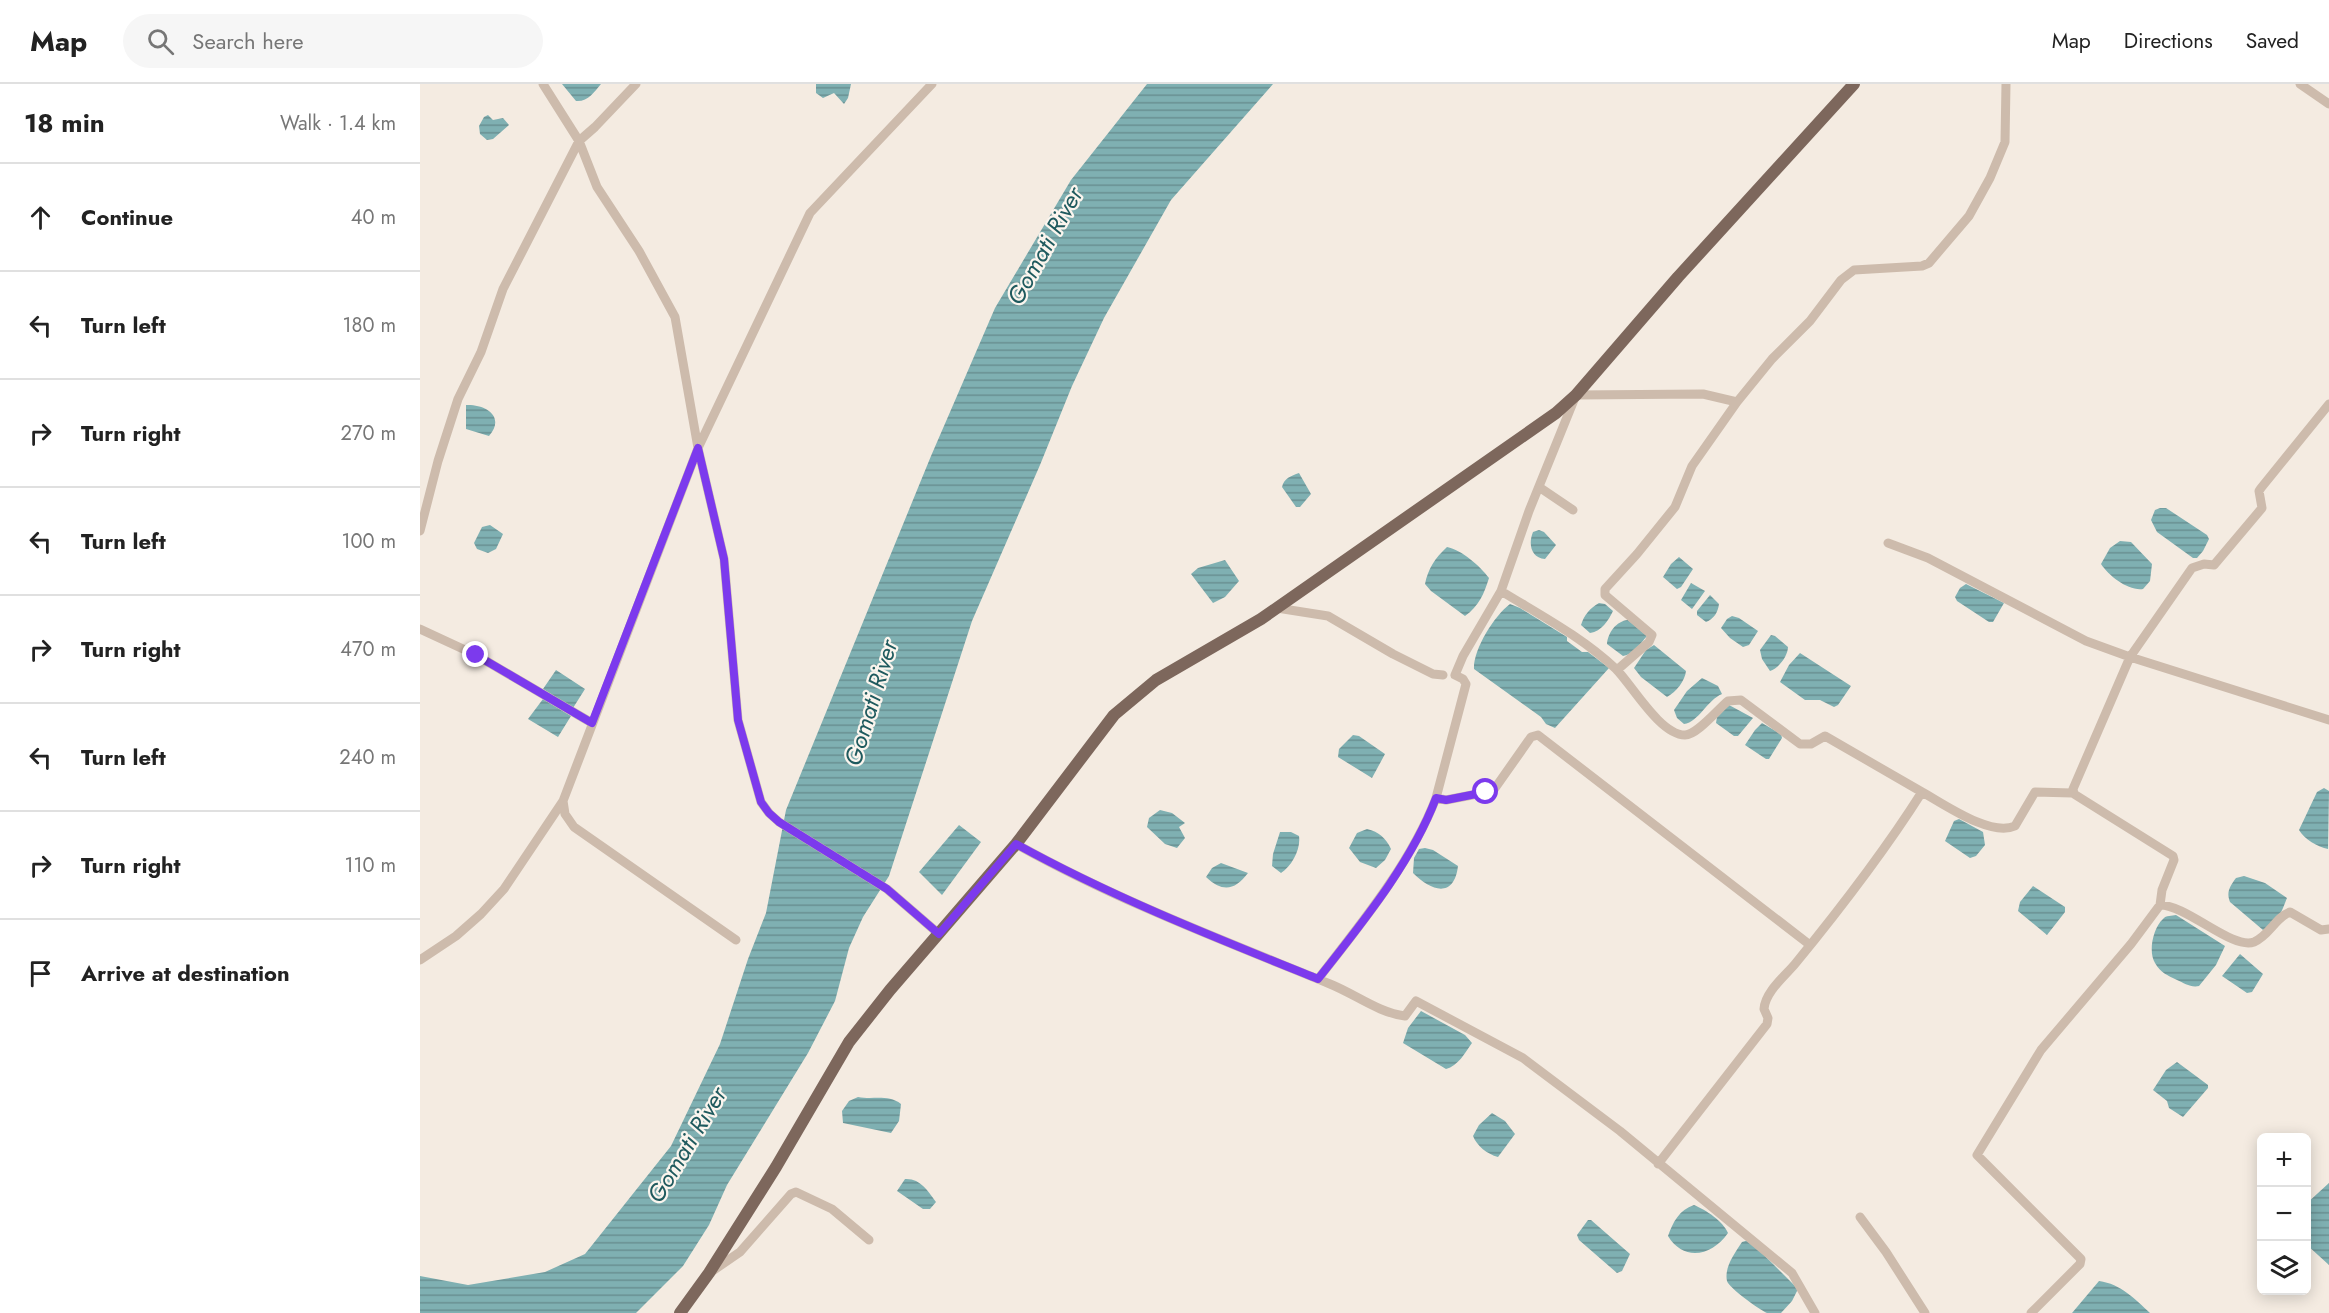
<!DOCTYPE html>
<meta charset="utf-8">
<style>
body{margin:0;font-family:Jost,sans-serif;background:#f6f6f6;color:#222}
.controls{position:absolute;right:18px;bottom:18px;display:grid;overflow:hidden;border-radius:9px;box-shadow:0 3px 15px #0003}
.controls button{width:54px;height:54px;display:grid;place-items:center;padding:0;border:0;border-bottom:2px solid #e0e0e0;background:#fff;color:#222;font:30px sans-serif}
.stop{position:absolute;width:18px;height:18px;margin:-14px;border:4px solid #7c3aed;border-radius:50%;background:#fff}
.stop.end{background:#7c3aed;border-color:#fff;box-shadow:0 2px 6px #0008}
.list{margin:0;padding:0;list-style:none}
h2{display:flex;justify-content:space-between;align-items:center;height:78px;margin:0;padding:0 24px;font-size:26px}
h2 small{font-size:20px;font-weight:400;color:#767676}
.list li{display:grid;grid-template-columns:39px 1fr auto;gap:18px;align-items:center;box-sizing:border-box;height:108px;padding:0 24px;border-top:2px solid #e0e0e0}
.list b{display:block;font-size:22px;white-space:nowrap}
.list em{font-size:20px;font-style:normal;color:#767676}
.icon{flex:none;width:33px;height:33px;fill:none;stroke:currentColor;stroke-width:2;stroke-linecap:round;stroke-linejoin:round}
.map{position:relative;flex:none;width:1909px;height:1229px;overflow:hidden}
header{display:flex;align-items:center;gap:36px;box-sizing:border-box;height:84px;padding:0 30px;background:#fff;border-bottom:2px solid #e0e0e0}
header strong{font-size:28px}
nav{display:flex;gap:33px;margin-inline-start:auto;font-size:21px}
.search{width:420px;height:54px;background:#f6f6f6;display:flex;align-items:center;gap:15px;box-sizing:border-box;padding:0 21px;border-radius:33px;color:#767676;font-size:22px}
main{display:flex}
aside{flex:1;background:#fff}
.map>svg:first-child{display:block}
.water{fill:url(#water-rules)}
.lines{fill:none;stroke-linecap:round;stroke-linejoin:round}
.minor{stroke:#cdbbac;stroke-width:9}
.major{stroke:#7d675c;stroke-width:12}
.route{stroke:#7c3aed;stroke-width:8}
.labels{text-anchor:middle;stroke-width:4.5;stroke-linejoin:round;paint-order:stroke}
.water-label{font-size:24px;font-style:italic;fill:#1f5a5e;stroke:#fbf5ee}
</style>
<header>
<strong>Map</strong>
<div class="search"><svg class="icon" aria-label="search" viewBox="0 0 24 24"><circle cx="10" cy="10" r="6"/><path d="M15 15l6 6"/></svg>Search here</div>
<nav><a>Map</a><a>Directions</a><a>Saved</a></nav>
</header>
<main>
<aside>
<h2>18 min<small>Walk · 1.4 km</small></h2>
<ul class="list">
<li><svg class="icon" aria-label="ahead" viewBox="0 0 24 24"><path d="M12 20V5M6 11l6-6 6 6"/></svg><div><b>Continue</b></div><em>40 m</em></li>
<li><svg class="icon" aria-label="left" viewBox="0 0 24 24"><path d="M17 20v-9H6M10 6l-5 5 5 5"/></svg><div><b>Turn left</b></div><em>180 m</em></li>
<li><svg class="icon" aria-label="right" viewBox="0 0 24 24"><path d="M7 20v-9h11M14 6l5 5-5 5"/></svg><div><b>Turn right</b></div><em>270 m</em></li>
<li><svg class="icon" aria-label="left" viewBox="0 0 24 24"><path d="M17 20v-9H6M10 6l-5 5 5 5"/></svg><div><b>Turn left</b></div><em>100 m</em></li>
<li><svg class="icon" aria-label="right" viewBox="0 0 24 24"><path d="M7 20v-9h11M14 6l5 5-5 5"/></svg><div><b>Turn right</b></div><em>470 m</em></li>
<li><svg class="icon" aria-label="left" viewBox="0 0 24 24"><path d="M17 20v-9H6M10 6l-5 5 5 5"/></svg><div><b>Turn left</b></div><em>240 m</em></li>
<li><svg class="icon" aria-label="right" viewBox="0 0 24 24"><path d="M7 20v-9h11M14 6l5 5-5 5"/></svg><div><b>Turn right</b></div><em>110 m</em></li>
<li><svg class="icon" aria-label="arrive" viewBox="0 0 24 24"><path d="M6 21V4h12l-3 4 3 4H6"/></svg><div><b>Arrive at destination</b></div></li>
</ul>
</aside>
<div class="map">
<svg width="1909" height="1229" viewBox="0 0 1909 1229">
<defs>
<pattern id="water-rules" width="6" height="5" patternUnits="userSpaceOnUse" patternTransform="scale(1.5)"><rect width="6" height="5" fill="#7fb0b2"/><path d="M0 2.5h6" fill="none" stroke="#699091"/></pattern>
</defs>
<rect width="100%" height="100%" fill="#f4ebe1"/>
<path class="water" d="M142,0H181C174,8 168,18 156,17Z
M396,0H431L428,14L424,20L414,9L403,14L396,9Z
M727,0H853L751,116L684,234L652,302L620,381L552,537L469,792L443,833L429,864L415,917L388,969L307,1101L289,1141L263,1182L216,1229H0V1192L48,1201L125,1188L165,1170L251,1062L300,960L328,875L346,829L366,726L511,372L575,224L651,96Z
M68,31L73,36L83,34L89,41L73,55L67,56L60,50L59,42L64,33Z
M46,321C65,320 86,332 69,352L46,345Z
M879,389L891,410L880,423H876L862,403C864,394 871,392 879,389Z
M1740,424H1746L1787,451L1789,455L1783,467L1777,474H1773L1737,448L1731,436L1735,426Z
M70,441L83,450L76,465L68,469L57,465L54,459L62,443Z
M1119,446L1124,448L1136,461L1125,475C1111,474 1108,460 1113,448Z
M1700,457L1711,458L1732,480L1730,497L1723,505C1708,507 1689,492 1681,480L1690,464Z
M1027,463C1042,466 1060,482 1069,494C1064,510 1059,522 1045,532L1011,507L1005,500C1008,485 1015,474 1027,463Z
M1259,473L1273,485L1261,503L1257,505L1243,493L1251,480Z
M805,476L819,497L805,513L793,519L771,490L778,484Z
M1271,499L1285,507L1272,525L1261,516Z
M1546,500L1584,519L1573,538H1569L1537,517L1535,513L1540,504Z
M1290,511L1299,520C1298,528 1294,535 1286,538L1277,531V527Z
M1179,519L1185,520L1193,527C1188,537 1182,547 1170,549L1161,541C1164,531 1170,524 1179,519Z
M1090,520L1100,524L1147,553V557L1162,568H1168L1189,584L1135,644L1126,640L1121,633L1054,585C1053,566 1074,532 1090,520Z
M1312,532L1319,534L1338,547L1329,561L1323,563L1310,554L1301,544L1307,535Z
M1208,536L1227,552C1220,560 1214,570 1203,572L1187,560C1188,549 1196,537 1208,536Z
M1351,551L1355,552L1368,563C1368,572 1358,585 1350,587L1342,575L1340,566Z
M1234,561L1266,587C1265,597 1256,608 1247,613L1221,593L1214,584L1226,566Z
M1380,569L1431,602L1418,621L1414,623L1400,616H1385L1360,598L1369,581Z
M136,586L165,605L153,624L123,605Z
M1282,594L1298,602L1302,610C1287,616 1279,638 1264,640L1257,634L1254,626L1267,607Z
M123,615L151,632L138,653L108,635Z
M1309,621L1333,634L1318,652H1314L1296,639L1297,633Z
M1342,639L1361,650L1362,654L1349,675H1346L1325,661L1335,646Z
M933,651L939,652L965,670L952,694L918,673L919,665Z
M1904,704L1909,707L1908,765C1898,763 1884,755 1879,746L1897,708Z
M740,726L752,729L765,739L759,743L765,754L757,764L745,760L727,743L729,734Z
M1539,735L1563,748L1565,761L1556,772L1550,774L1525,757L1534,737Z
M539,741L561,758L522,811L499,788Z
M947,745C959,748 966,754 971,765L965,776L956,784L940,778L929,764L937,749Z
M860,748H871L879,752C881,765 872,782 861,789L852,782L853,770Z
M1005,764L1013,766L1038,782C1034,815 1011,807 993,789L994,774L999,765Z
M801,779L828,789C815,806 803,809 786,793L792,784Z
M1824,792L1845,799L1867,814C1862,826 1857,843 1843,846L1810,818C1806,808 1810,802 1816,794Z
M1613,802L1645,823V828L1627,851L1598,827L1600,818Z
M1756,831L1805,862L1796,881L1779,902C1771,904 1764,899 1757,896C1747,891 1741,889 1735,879C1728,868 1733,844 1743,835C1746,831 1752,832 1756,831Z
M1820,870L1843,890L1832,908L1827,909L1802,892Z
M1001,927L1045,951L1052,959C1045,969 1038,982 1026,985L983,959L988,944Z
M1757,978L1788,1001V1004L1763,1033L1749,1024L1747,1017L1733,1006L1746,986Z
M438,1013C453,1016 468,1010 481,1020L479,1037L471,1049L423,1039L422,1027L429,1017Z
M1072,1029L1085,1037L1095,1050L1078,1073C1067,1070 1057,1062 1053,1052L1059,1041Z
M485,1095C500,1094 508,1107 516,1118L510,1125H503L477,1107Z
M1909,1099V1181L1887,1161L1886,1120Z
M1274,1121C1286,1126 1303,1137 1308,1149C1292,1172 1264,1178 1248,1152C1253,1138 1259,1126 1274,1121Z
M1168,1136H1171L1210,1170L1202,1187L1197,1189L1159,1156L1157,1151Z
M1329,1156L1378,1205L1372,1217L1361,1229C1357,1229 1351,1229 1347,1229C1340,1226 1309,1204 1307,1197C1304,1183 1315,1169 1322,1158Z
M1679,1197C1701,1200 1715,1215 1730,1229H1652Z"/>
<g class="lines">
<path class="minor" d="M123,0L159,57L177,103L219,167L255,233L278,364L304,475L318,636L341,718L349,729L359,738L467,805L519,850
M1880,0L1909,20
M1119,403L1153,426
M0,447L18,377L38,315L61,268L83,205L159,57L175,43L216,0
M1468,459L1508,474L1666,557L1710,573L1909,636
M1081,507L1109,427L1156,311L1283,310L1317,318
M857,524L908,532L973,570L1013,590L1023,591
M0,545L56,571L172,639
M1197,586L1229,558L1232,551L1185,511V505L1217,470L1255,423L1272,382L1317,318L1352,275L1390,237L1421,196L1434,186L1502,182L1509,179L1549,132L1570,94L1585,58L1586,0
M1502,708C1524,720 1570,753 1595,742L1615,708L1652,709
M1016,714L1046,600L1043,595L1035,591L1043,572L1081,507C1120,531 1162,553 1196,585C1212,601 1240,651 1265,651C1277,651 1298,625 1308,617L1321,616L1380,660H1391L1405,652L1502,708C1464,768 1420,825 1375,880C1365,892 1345,908 1344,925L1348,934L1347,940L1238,1080
M143,717L145,730L154,743L316,856
M596,760C696,816 805,857 910,900C935,910 959,929 985,932L996,917L1103,974L1200,1047L1372,1189L1395,1229
M1740,821L1742,806L1754,776L1753,772L1654,710L1653,705L1710,573L1772,484L1784,480L1794,481L1842,424L1839,407L1841,404L1909,320
M0,876L36,852L61,830L84,805L143,717L278,364L390,129L512,0
M898,895C941,840 991,779 1016,714L1026,716L1073,707L1111,653L1118,651L1390,861
M1440,1133L1466,1168L1505,1229
M291,1188L320,1168L371,1110L376,1108L412,1125L449,1156
M1611,1229L1660,1180L1661,1175L1557,1071L1621,966L1711,860L1740,821C1767,821 1812,866 1834,858C1849,852 1856,833 1870,828L1901,846L1909,845"/>
<path class="major" d="M260,1229L289,1189L356,1083L429,958L470,906L596,760L694,631L736,596L841,535L1136,329L1156,311L1258,193L1434,0"/>
</g>
<g class="lines">
<path class="route" d="M56,571L172,639L278,364L304,475L318,636L341,718L349,729L359,738L467,805L519,850L596,760C692,813 796,854 898,895C941,840 991,780 1016,714L1026,716L1066,708"/>
</g>
<g class="labels">
<g class="water-label">
<text transform="translate(625 162) rotate(-61)" y="8">Gomati River</text>
<text transform="translate(451 619) rotate(-73)" y="8">Gomati River</text>
<text transform="translate(267 1061) rotate(-59)" y="8">Gomati River</text>
</g>
</g>
</svg>
<div class="controls">
<button>+</button>
<button>−</button>
<button><svg class="icon" aria-label="layers" viewBox="0 0 24 24"><path d="M12 4l9 5-9 5-9-5zM3 14l9 5 9-5"/></svg></button>
</div>
<div class="stop" style="left:1066px;top:708px"></div>
<div class="stop end" style="left:56px;top:571px"></div>
</div>
</main>
